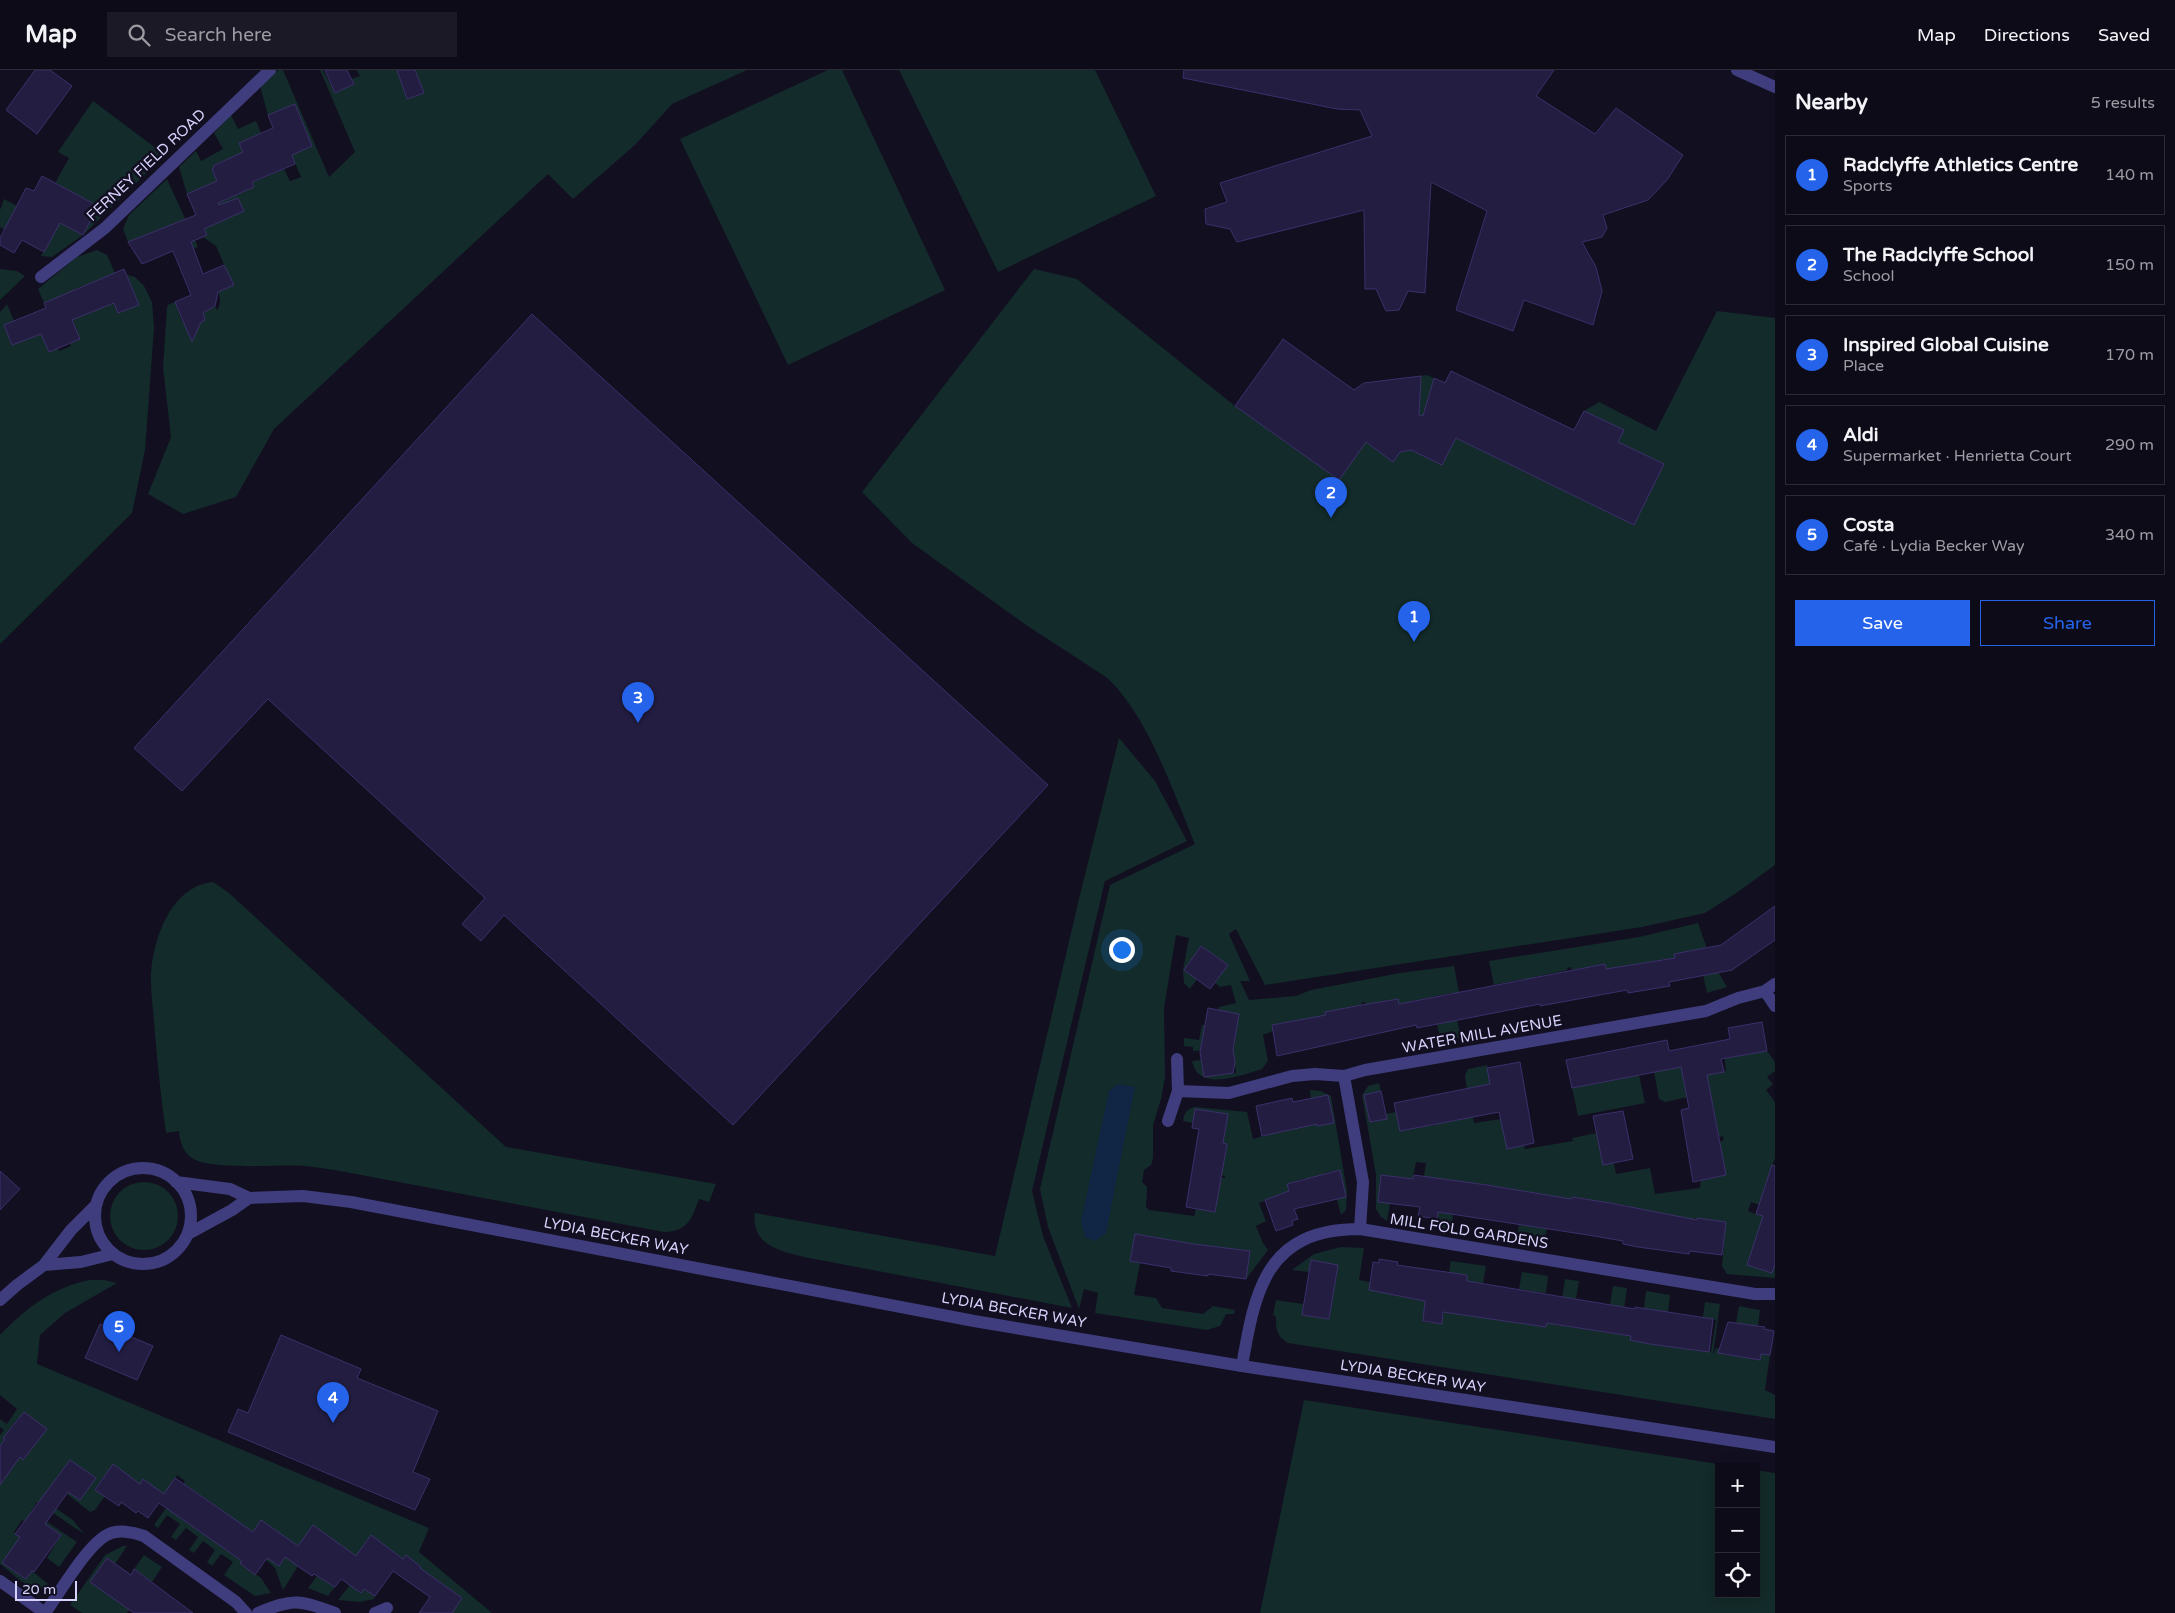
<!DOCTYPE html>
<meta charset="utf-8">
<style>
body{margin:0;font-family:"Varela Round",sans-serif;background:#1c1926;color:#f1f3f6}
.controls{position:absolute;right:15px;bottom:15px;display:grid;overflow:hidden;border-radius:0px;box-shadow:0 2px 12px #0003}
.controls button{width:45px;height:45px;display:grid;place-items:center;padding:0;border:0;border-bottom:1px solid #2e2b38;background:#0e0b19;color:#f1f3f6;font:25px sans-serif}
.scale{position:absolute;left:15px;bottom:12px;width:62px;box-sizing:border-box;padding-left:5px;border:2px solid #d7d3fc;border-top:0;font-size:14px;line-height:18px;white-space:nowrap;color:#d7d3fc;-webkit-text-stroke:4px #120f21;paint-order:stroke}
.you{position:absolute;left:1121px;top:879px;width:18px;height:18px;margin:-12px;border:4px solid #fff;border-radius:50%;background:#1a73e8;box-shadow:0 0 0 8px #1a73e833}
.badge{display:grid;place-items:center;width:32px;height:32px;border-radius:50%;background:#2563eb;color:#fff;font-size:16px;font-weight:700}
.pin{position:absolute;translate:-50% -41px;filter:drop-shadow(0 1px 2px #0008)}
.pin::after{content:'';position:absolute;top:26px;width:18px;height:15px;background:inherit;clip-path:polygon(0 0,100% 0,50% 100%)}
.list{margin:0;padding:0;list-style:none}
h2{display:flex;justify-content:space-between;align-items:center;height:65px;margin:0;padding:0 20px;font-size:21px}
h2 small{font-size:16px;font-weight:400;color:#9b9ba2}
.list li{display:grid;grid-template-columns:32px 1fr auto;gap:15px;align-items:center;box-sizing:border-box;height:80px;margin:0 10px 10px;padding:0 10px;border:1px solid #2e2b38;border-radius:0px}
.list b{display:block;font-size:19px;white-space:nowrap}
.list p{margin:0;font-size:16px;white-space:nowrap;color:#9b9ba2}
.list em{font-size:16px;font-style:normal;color:#9b9ba2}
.actions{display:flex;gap:10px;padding:15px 20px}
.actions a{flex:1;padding:11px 0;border:1px solid #2563eb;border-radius:0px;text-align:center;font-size:18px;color:#2563eb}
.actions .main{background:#2563eb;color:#fff}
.icon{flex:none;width:28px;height:28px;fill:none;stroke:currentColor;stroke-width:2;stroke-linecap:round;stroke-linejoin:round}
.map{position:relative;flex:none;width:1775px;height:1543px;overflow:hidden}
header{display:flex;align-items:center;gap:30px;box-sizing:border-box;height:70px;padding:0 25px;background:#0e0b19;border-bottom:1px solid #2e2b38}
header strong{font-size:24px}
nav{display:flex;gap:28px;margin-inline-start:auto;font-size:18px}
.search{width:350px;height:45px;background:#1c1926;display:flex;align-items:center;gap:12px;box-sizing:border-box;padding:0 18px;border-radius:0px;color:#9b9ba2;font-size:19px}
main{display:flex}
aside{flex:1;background:#0e0b19}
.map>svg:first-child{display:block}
.green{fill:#132b2a;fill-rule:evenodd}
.water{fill:#112544}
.building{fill:#231d41;stroke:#3b306b}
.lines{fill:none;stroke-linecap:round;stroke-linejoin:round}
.minor{stroke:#3f3d7d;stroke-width:12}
.tertiary{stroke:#3f3d7d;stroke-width:12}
.labels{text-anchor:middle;stroke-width:5;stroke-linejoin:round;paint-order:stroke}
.street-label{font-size:15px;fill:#d7d3fc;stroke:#120f21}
</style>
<header>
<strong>Map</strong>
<div class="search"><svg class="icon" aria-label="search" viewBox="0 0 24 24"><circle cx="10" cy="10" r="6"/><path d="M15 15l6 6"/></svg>Search here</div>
<nav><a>Map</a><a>Directions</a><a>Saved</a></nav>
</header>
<main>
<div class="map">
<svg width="1775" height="1543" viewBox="0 0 1775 1543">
<rect width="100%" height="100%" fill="#120f21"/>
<path class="green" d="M278,0H283L329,107L355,82L320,0H323L335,23L353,14L351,9L360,6L357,0H397L407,29L424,23L415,0H747L672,34L636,74L573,129L548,104L274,359L236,427L183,444L148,424L171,367L163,297L167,238L168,235L175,232L182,251L198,259L199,253L205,250L203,243L215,236L217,240C226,229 213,212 209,201L211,200L220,221L233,215L216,176L203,167L204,159L225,149L214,122L205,126L202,118L187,124L179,97L196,81L201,91L223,79L214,63L231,45L238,59L256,51L261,63L239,73L256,111L284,99L290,111L301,107L287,74L299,69L303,80L312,76L295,34L268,45L260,16ZM240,86L254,117L225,130L212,100L214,98L213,96L227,89L229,91Z
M828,0H842L945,220L788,295L680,69Z
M899,0H1095L1156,126L998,202Z
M93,31L165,85L83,165L52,187L41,186L52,166L14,165L0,157V140L4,129L17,136L16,138L40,142L83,165L98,136L55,113L69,88L58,82Z
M167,109L198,177L190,180L178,152L128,172L123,159L129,145Z
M97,180L107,185L115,203L73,220L83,245L113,233L118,243L139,235L127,205L135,207L144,216L152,232L154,258L145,380L132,443L0,574V242L7,234L14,251L4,255L12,275L32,267L39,257L49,282L58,278L59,281L71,276L70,273L80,269L63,226L44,233L38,219L77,187Z
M0,199L17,201L25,206L0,230Z
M1034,199L1077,209L1235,336L1283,269L1354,320L1364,313L1427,305L1444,313L1451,301L1574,360L1584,341L1599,332L1656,361L1717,241L1775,248V795L1735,824L1705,843L1642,857L1265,915L1236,859L1229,864L1250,911H1240L1249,930L1296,926L1311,920L1400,903L1454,896L1461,933L1454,934L1451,923L1412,931L1413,940L1401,943L1397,929L1366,935L1365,932L1361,933L1362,935L1325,942L1328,955L1306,949L1272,955L1273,961L1263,965L1268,991L1262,999C1242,1005 1198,1023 1192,991L1201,990L1204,1007L1236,1003L1234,985L1226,986L1224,979L1193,981V977L1184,976V968L1199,970L1202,955H1205L1234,978L1239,944L1218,940L1219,937L1236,933L1231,915L1220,917L1215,913L1227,894L1201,876L1184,900L1197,909L1190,919L1184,913L1183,900L1189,868L1176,865L1164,938L1165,1007L1161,1029L1153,1055V1088L1151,1095L1144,1100L1142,1112L1147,1117L1146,1137L1149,1140L1194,1146L1196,1139L1215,1142L1221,1108H1225V1106L1221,1105L1227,1074L1213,1072L1214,1061L1225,1062L1228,1044L1195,1039L1193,1053L1183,1051C1184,1043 1187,1039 1195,1037L1247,1042L1253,1069L1316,1050L1318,1056L1334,1053L1328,1025L1311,1029L1310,1020L1321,1021L1331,1026L1347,1121L1346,1140L1341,1145L1337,1129L1339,1100L1324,1103L1326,1111L1313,1128L1305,1108L1287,1114L1294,1135L1288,1122L1259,1133L1266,1151L1256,1156L1263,1173L1268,1180L1246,1209L1250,1181L1235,1179L1233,1187L1151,1174L1152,1167L1135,1164L1130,1191L1140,1193L1134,1225L1156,1228L1162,1238L1203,1244L1213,1236L1235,1240L1234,1244H1226L1220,1256L1207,1260L1095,1243L1098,1223L1084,1219L1079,1239L1048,1157L1040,1119L1110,815L1195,774C1173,722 1148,645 1106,607L1026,555L912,473L862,422Z
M1119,668L1155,711L1187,771L1105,811L1032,1121L1043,1166L1072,1238L804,1187C780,1181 751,1175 755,1143L995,1186L1079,829Z
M213,812L229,823L506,1077L716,1114L709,1132L699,1129C691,1150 688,1161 664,1162L340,1101C328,1099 317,1097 305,1096C280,1094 211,1101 192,1088C182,1081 180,1071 179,1061L166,1063C161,1030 158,997 155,964C154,946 151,928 151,910C151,873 170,816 213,812Z
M1698,853L1711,890L1727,917L1707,923L1703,905L1706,878L1674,884L1676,895L1665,889L1623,897L1608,908L1605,894L1572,900L1571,897L1567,898L1568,900L1535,907L1537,915L1525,918L1523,909L1494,915L1489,891L1639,867Z
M1457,950L1461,967L1441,972L1437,954Z
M1767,981L1775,992V1001L1767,1007L1773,1014L1766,1020L1775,1032V1088L1763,1121L1771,1124L1768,1138L1751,1132L1748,1141L1766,1148L1747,1194L1772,1203L1775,1194V1208L1727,1204L1722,1196L1725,1160L1716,1158V1151L1695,1148L1694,1154L1628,1143L1629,1136L1611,1133L1587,1138L1588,1129L1572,1127L1571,1133L1540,1124L1535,1157L1547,1159L1544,1175L1516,1171L1519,1155L1531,1156L1506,1126L1507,1118L1487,1115L1441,1142L1453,1144L1451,1161L1435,1158L1441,1119L1423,1112L1426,1093L1416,1092L1412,1112L1400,1107L1381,1106L1378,1131L1390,1133L1387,1151L1381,1147L1376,1139V1105L1362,1025L1368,1016L1379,1013L1381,1021L1364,1025L1370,1052L1386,1049V1044L1396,1042L1400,1061L1434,1055L1436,1056V1054L1470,1047L1465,1005L1468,999L1487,995L1494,1032L1471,1036L1474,1053L1501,1049L1524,1075L1525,1079L1573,1071L1572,1068L1597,1063L1603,1095L1614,1093L1616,1104L1650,1098L1655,1124L1700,1118L1701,1110L1726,1105L1719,1072L1724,1070L1723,1066L1719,1067L1713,1034L1695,1037L1688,1027L1665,1032L1659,1029L1654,1002L1680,990L1683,1009L1726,1001L1724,983L1733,986Z
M1639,1005L1645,1033L1578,1046L1572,1018Z
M110 1146a34 34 0 1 1 68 0a34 34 0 1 1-68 0Z
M1341,1177L1364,1178L1359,1210L1370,1212L1369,1220L1399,1225L1410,1217L1409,1228L1427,1231L1423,1252L1442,1254L1445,1233L1463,1236L1467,1206L1449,1203L1451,1191L1486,1196L1483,1214L1526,1253L1531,1221L1519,1219L1522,1202L1548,1206L1546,1223L1534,1222L1529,1254L1547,1251L1557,1253L1556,1255L1558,1256L1565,1209L1579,1211L1576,1229L1564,1227L1560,1255L1577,1258L1602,1256L1601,1262L1618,1264L1623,1237L1610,1235L1613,1216L1627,1218L1620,1266L1622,1263L1631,1264L1630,1269L1647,1272L1652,1240L1644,1238L1646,1221L1670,1225L1668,1243L1692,1280L1711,1282L1716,1250L1703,1247L1705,1232L1720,1234L1713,1285L1716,1278L1725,1279V1285L1741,1287L1746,1255L1736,1253L1739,1236L1760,1240L1758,1256L1748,1255L1743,1287L1760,1290L1761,1284L1770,1285L1765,1320L1775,1325V1349L1288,1273C1276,1265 1276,1260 1276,1246L1273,1245L1276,1230L1303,1234L1302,1245L1329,1249L1332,1234L1324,1232L1328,1209L1336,1210L1338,1195L1311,1190L1309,1202L1292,1200L1314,1184Z
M89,1210H104L117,1213L65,1243L40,1265L37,1294L429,1458L419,1482L492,1543H452L462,1528L423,1501L410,1512L421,1497L406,1486L390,1505L354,1491L298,1496L283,1520L275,1498L266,1490L267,1488L279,1496L294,1474L268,1455L240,1493L261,1508L271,1523L255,1526L224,1505L233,1492L221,1484L212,1496L207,1492L215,1480L203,1471L194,1483L189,1480L198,1467L186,1458L176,1470L171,1467L180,1454L167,1445L158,1458L154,1455L185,1411L177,1405L165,1425L128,1431L124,1429L136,1411L113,1394L95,1419L105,1426L95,1440L90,1442L67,1424L68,1422L80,1430L96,1408L70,1390L42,1429L73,1450L84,1464L37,1432L31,1441L77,1472L59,1497L47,1488L61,1465L38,1449L32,1457L22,1450L14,1462L22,1469L3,1493L25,1509L32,1501L48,1514C33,1527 13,1503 0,1494V1365L4,1360L0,1357V1349L7,1354L17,1339L0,1325V1265C26,1238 52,1218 89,1210ZM18,1348L46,1359L23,1390L1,1374L5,1369L4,1367ZM187,1416L219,1438L208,1453L171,1438Z
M1304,1330L1738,1397H1719V1524H1756V1400L1775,1403V1543H1260Z
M123,1476H127L115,1494L107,1488L90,1512L111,1526L128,1502L131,1505L116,1526L132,1537L127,1543H82L70,1535L105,1485Z
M144,1485L162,1497L152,1512L134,1499Z
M317,1506L335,1517L328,1526L308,1518Z
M350,1515L364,1519L375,1526L374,1529L360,1532L338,1530Z"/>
<path class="water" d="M1118,1014L1135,1017L1106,1163L1095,1171L1085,1167L1081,1151L1109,1021Z"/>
<path class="building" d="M35,0H50L72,16L37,64L6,40Z
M325,0H347L354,14L335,23Z
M397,0H415L424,23L407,29Z
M1184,0H1554L1536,26L1595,64L1616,38L1683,85L1667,110L1648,130L1603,145L1607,158L1602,167L1582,172L1596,197L1602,221L1593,255L1524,230L1513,261L1456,240L1487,141L1431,112L1425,223L1408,221L1399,240L1386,241L1376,219H1365L1364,140L1237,172L1230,159L1206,154L1205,139L1227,132L1220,113L1372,66L1360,40L1337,39L1183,8Z
M295,34L312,76L292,85L295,94L252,112L254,117L218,133L219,135L238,128L244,141L204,159L207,165L191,172L203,204L224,195L234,215L218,222L215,236L203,243L205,250L201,252L192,272L175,232L191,225L173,181L142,194L128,172L196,145L187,124L217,111L212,99L214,98L213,96L243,82L239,73L273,58L268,45Z
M42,106L98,136L83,165L60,153L44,182L22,170L14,183L0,175V168L26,118L34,121Z
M124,199L139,235L118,243L114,233L72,250L80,269L49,282L41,264L12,275L4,255L46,238L44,233Z
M532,244L1048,715L733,1055L504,845L481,871L462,854L485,828L268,629L182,721L134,678Z
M1283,269L1354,320L1364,313L1421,306L1419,345L1423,346L1434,308L1445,313L1451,301L1574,360L1584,341L1624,360L1618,372L1664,394L1634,455L1456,368L1442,395L1411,380L1400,382L1393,392L1366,372L1339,410L1235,336Z
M1775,836V870L1732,900L1669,912L1670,916L1628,923L1627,920L1540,936V934L1417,958L1416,955L1277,986L1272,955L1326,945L1325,942L1362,935L1398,929L1399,934L1605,894L1606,899L1675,888L1674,884L1721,875Z
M1201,876L1228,895L1210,919L1184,900Z
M1208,938L1239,944L1233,980L1235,992L1233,1003L1204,1007L1200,982Z
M1762,952L1767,981L1721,989L1724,1002L1707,1005L1726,1105L1693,1112L1681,1040L1689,1038L1681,997L1572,1018L1566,990L1667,970L1669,981L1730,969L1728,958Z
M1520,992L1534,1073L1507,1079L1499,1042L1400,1061L1394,1033L1490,1014L1487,998Z
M1381,1021L1387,1049L1370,1052L1364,1025Z
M1328,1025L1334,1053L1317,1056V1054L1262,1066L1256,1036L1292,1028L1293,1032Z
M1195,1039L1228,1044L1223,1073L1227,1074L1215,1142L1186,1137L1199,1059L1192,1058Z
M1623,1041L1633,1089L1603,1095L1593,1046Z
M1772,1095L1775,1096V1194L1772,1203L1747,1195L1763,1146L1756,1144Z
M1340,1100L1346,1127L1294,1139L1298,1149L1292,1151L1293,1155L1276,1161L1265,1130L1289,1121L1287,1114Z
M0,1101L20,1119L0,1140Z
M1381,1105L1413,1109L1414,1105L1487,1115L1571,1129L1572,1127L1610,1133L1697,1150V1148L1726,1152L1722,1185L1690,1181L1689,1184L1638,1177L1623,1174V1171L1588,1165L1438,1142L1437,1149L1418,1146L1420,1137L1378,1132Z
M1135,1164L1194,1174L1250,1181L1246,1209L1208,1204V1206L1171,1201V1198L1130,1191Z
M1379,1189L1398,1192L1397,1195L1467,1205V1211L1635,1239V1237L1713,1249L1709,1282L1650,1274L1630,1270L1631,1266L1547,1253L1546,1257L1443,1242L1442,1254L1423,1251L1425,1231L1369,1220L1373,1192L1379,1193Z
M1311,1190L1338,1195L1329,1249L1302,1245Z
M1728,1252L1765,1257L1764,1259L1774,1261L1770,1285L1761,1284L1760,1290L1718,1283Z
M100,1254L153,1276L137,1310L85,1288Z
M281,1265L361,1299L357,1308L438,1341L413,1402L430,1409L415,1440L228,1362L238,1339L248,1343Z
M24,1342L47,1359L23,1390L20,1387L0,1415V1376L5,1369L3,1368Z
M70,1390L96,1408L80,1430L68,1422L45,1454L61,1465L34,1502L32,1501L26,1509L2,1493L20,1467L15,1464Z
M113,1394L140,1414L143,1409L164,1424L175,1408L253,1462L261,1450L298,1476L313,1455L356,1486L371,1465L403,1489L406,1485L421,1497L420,1498L462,1528L452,1543H419L430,1527L393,1501L375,1526L364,1519L361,1523L341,1509L335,1517L314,1504L312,1506L285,1487L279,1496L267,1488L255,1505L240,1493L242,1491L159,1433L148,1448L138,1441L136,1443L121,1432L119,1436L95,1420Z
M107,1488L131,1505L134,1499L193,1543H134L90,1512Z"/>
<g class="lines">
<path class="minor" d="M41,207L105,158L270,0
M1765,921L1775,936
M1344,1006L1363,1112L1360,1159
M1178,1021L1229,1023L1292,1006L1315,1004L1344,1006L1365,1000L1706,941L1738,928L1765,921L1775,914
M1168,1051L1178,1021L1177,989
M1242,1296C1255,1220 1266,1159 1360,1159L1755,1224H1775
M0,1511L45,1543
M45,1543C59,1524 87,1475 107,1465C117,1459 133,1462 144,1466L236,1532L246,1543
M258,1543C294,1528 299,1530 335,1543
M375,1543L387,1538"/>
<path class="tertiary" d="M1737,0L1775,17
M95 1146a48 48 0 1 1 96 0a48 48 0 1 1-96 0Z
M176,1112L230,1119L249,1128L303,1126L351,1132L974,1251L1242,1296L1775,1377
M188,1164L232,1140L249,1128
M44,1195L81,1192L113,1184
M0,1230L17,1215L44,1195L71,1160L96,1135"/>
</g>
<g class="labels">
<g class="street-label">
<text transform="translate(146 95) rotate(-43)" y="5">FERNEY FIELD ROAD</text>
<text transform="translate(1482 964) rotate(-10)" y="5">WATER MILL AVENUE</text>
<text transform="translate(1469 1161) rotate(9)" y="5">MILL FOLD GARDENS</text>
<text transform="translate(616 1166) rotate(11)" y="5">LYDIA BECKER WAY</text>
<text transform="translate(1014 1240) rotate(10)" y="5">LYDIA BECKER WAY</text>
<text transform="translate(1413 1306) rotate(9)" y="5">LYDIA BECKER WAY</text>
</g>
</g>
</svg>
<div class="controls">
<button>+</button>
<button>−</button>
<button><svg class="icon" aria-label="locate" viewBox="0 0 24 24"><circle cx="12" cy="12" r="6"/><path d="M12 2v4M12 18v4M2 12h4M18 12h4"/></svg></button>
</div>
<div class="scale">20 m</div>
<div class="you"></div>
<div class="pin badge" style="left:1414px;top:572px">1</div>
<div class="pin badge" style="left:1331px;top:448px">2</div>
<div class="pin badge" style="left:638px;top:653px">3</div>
<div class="pin badge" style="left:333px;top:1353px">4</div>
<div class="pin badge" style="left:119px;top:1282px">5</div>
</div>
<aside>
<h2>Nearby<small>5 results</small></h2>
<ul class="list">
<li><span class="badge">1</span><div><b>Radclyffe Athletics Centre</b><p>Sports</p></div><em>140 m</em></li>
<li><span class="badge">2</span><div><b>The Radclyffe School</b><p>School</p></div><em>150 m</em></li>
<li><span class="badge">3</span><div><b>Inspired Global Cuisine</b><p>Place</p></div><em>170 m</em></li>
<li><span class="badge">4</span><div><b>Aldi</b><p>Supermarket · Henrietta Court</p></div><em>290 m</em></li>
<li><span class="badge">5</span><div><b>Costa</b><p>Café · Lydia Becker Way</p></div><em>340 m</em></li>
</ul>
<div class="actions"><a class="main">Save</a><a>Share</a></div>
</aside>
</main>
